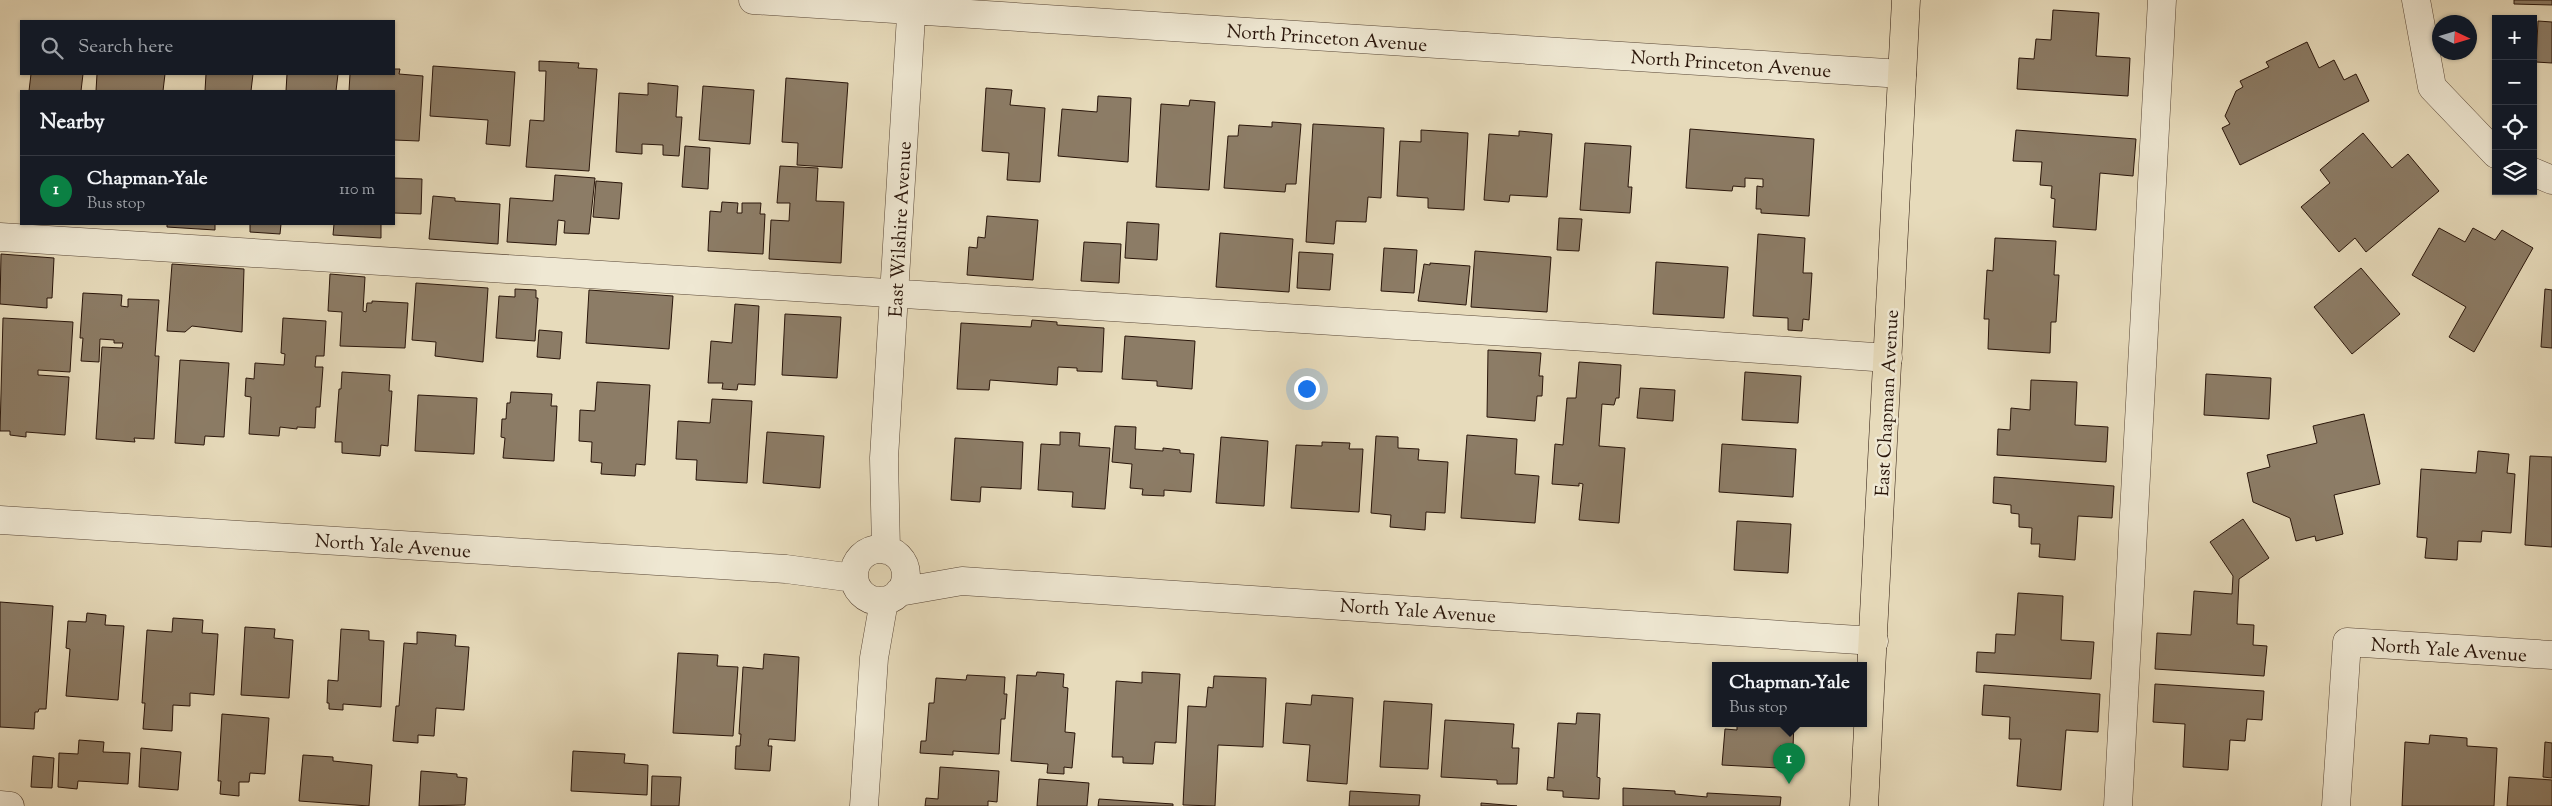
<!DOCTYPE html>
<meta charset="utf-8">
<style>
body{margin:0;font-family:"Sorts Mill Goudy",serif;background:#242831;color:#f1f3f6}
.controls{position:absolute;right:15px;top:15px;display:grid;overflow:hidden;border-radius:0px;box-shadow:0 1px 4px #0004}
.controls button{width:45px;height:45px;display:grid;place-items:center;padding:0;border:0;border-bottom:1px solid #363941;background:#171b24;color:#f1f3f6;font:25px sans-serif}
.compass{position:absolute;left:2432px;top:15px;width:45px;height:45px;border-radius:50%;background:#171b24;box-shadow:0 1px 4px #0004;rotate:94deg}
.you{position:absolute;left:1306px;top:388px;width:18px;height:18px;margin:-12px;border:4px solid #fff;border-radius:50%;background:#1a73e8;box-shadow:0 0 0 8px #1a73e833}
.badge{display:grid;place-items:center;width:32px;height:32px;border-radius:50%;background:#0b8043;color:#fff;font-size:16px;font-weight:700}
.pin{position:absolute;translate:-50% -41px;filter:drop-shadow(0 1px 2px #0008)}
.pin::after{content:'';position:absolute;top:26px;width:18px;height:15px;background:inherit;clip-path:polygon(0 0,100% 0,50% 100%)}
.popup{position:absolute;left:1712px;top:662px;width:155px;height:65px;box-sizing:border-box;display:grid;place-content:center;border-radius:0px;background:#171b24;filter:drop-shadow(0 1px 4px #0005);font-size:16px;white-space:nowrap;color:#9ea1a6}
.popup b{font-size:19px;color:#f1f3f6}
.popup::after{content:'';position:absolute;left:50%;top:100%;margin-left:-10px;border:10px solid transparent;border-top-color:#171b24}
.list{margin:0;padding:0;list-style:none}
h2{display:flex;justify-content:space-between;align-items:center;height:65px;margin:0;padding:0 20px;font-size:21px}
h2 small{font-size:16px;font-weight:400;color:#9ea1a6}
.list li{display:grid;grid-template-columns:32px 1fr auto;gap:15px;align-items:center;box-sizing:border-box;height:70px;padding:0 20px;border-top:1px solid #363941}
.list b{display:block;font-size:19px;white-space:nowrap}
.list p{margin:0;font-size:16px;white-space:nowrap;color:#9ea1a6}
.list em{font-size:16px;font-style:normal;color:#9ea1a6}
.icon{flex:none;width:28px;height:28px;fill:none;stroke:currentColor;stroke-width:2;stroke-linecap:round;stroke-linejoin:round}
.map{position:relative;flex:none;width:2552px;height:806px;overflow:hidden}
.search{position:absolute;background:#171b24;box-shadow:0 1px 4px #0004;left:20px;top:20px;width:375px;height:55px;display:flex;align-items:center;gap:12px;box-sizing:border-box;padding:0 18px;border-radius:0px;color:#9ea1a6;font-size:19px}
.panel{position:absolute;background:#171b24;box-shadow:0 1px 4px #0004;left:20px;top:90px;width:375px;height:135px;border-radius:0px}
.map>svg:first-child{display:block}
.building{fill:#8c7c66;stroke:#29150a}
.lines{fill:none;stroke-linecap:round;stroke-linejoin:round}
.minor-casing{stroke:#584636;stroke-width:29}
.major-casing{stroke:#29150a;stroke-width:29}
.minor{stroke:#efe8d3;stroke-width:28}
.major{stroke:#e7dbbb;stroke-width:28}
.labels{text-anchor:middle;stroke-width:5;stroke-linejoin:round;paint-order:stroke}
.street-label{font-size:19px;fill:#29150a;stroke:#efe8d3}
</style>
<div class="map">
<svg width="2552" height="806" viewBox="0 0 2552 806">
<rect width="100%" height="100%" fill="#e7dbbb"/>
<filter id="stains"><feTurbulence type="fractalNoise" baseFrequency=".004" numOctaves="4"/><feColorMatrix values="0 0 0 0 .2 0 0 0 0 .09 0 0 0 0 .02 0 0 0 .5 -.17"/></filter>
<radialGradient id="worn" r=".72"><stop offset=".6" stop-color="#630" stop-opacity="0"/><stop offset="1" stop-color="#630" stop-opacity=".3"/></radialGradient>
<path class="building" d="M2514,0H2552V5L2514,4Z
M2053,10L2099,13L2096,56L2130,58L2128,96L2017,89L2019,58L2034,59L2036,39L2051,40Z
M2538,21L2552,22V63L2536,62Z
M2307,42L2319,68L2334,60L2344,80L2356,74L2369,101L2240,165L2222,128L2230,124L2225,116L2236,91L2243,87L2240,81L2269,67L2266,62Z
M539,61L579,63L578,68L597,69L589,171L526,167L530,120L544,121L546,71H539Z
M433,66L515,72L510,146L486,144L488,120L430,116Z
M394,69H400L399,74L423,76L419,141L394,140V91H349L350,74H394Z
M31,74H83L81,91H29Z
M97,74H165L163,91H96Z
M206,74H253L251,91H205Z
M287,74H338L336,91H286Z
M786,78L848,83L842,168L797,165L798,143L782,142Z
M648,83L678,86L676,117H682L679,156L663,155V145L642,144V154L616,152L619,93L648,95Z
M703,86L754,90L750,144L699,140Z
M986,88L1012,90L1010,105L1045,108L1040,182L1007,180L1009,153L982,151Z
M1098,96L1131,98L1128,162L1058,156L1062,109L1097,112Z
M1190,100L1215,102L1209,190L1156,187L1161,104L1189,106Z
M1272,122L1301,124L1296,184H1286L1285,192L1224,188L1228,136H1238L1239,125L1272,127Z
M1313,124L1384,128L1381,198L1368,197L1366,222L1336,221L1334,244L1306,242Z
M1690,129L1814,139L1809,216L1761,213V209H1756L1757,186L1763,187V179L1745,178V187L1733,186L1732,191L1686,188Z
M1421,130L1468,133L1464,210L1428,208V198L1397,196L1400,141L1421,142Z
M2016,130L2136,139L2133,176L2100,173L2096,230L2053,227L2055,199L2051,198L2052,186L2040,185L2042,162L2013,161Z
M1519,131L1552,134L1547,197L1510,195L1509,202L1484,200L1489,134L1519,136Z
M2363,133L2392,168L2408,154L2439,191L2366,252L2355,238L2339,252L2301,207L2330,183L2320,170Z
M1585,143L1631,146L1628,187H1632L1630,213L1580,210Z
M685,146L710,148L708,189L682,187Z
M780,166L818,168L816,201L844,202L841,263L769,259L771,220L789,221L790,203H777Z
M555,175L595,178L589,234L564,233L565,221L558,220L556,245L507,242L510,198L553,201Z
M394,178L422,179L421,214L394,213Z
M596,181L622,183L619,219L593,217Z
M433,196L455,198V201L500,204L498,244L429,239Z
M722,202L738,203L737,213H742V203H761L760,214H765L763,254L708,251L710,211L721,212Z
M987,216L1038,220L1033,280L967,275L969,247L977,248L978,237L985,238Z
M1559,218L1582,219L1579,251L1557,250Z
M1127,222L1159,224L1157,260L1125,258Z
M167,224H215V230L167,227Z
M250,224H281L280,234L250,232Z
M334,224H381V238L333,235Z
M2439,228L2465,242L2473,228L2495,240L2502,230L2533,248L2474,352L2449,337L2466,307L2412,275Z
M1220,233L1293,239L1289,292L1216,287Z
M1758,234L1805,238L1803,273H1812L1809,320L1803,319L1802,331L1788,330V318L1753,316Z
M1995,238L2056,241L2054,275H2059L2056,322H2051L2050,353L1988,349L1989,319H1984L1987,270L1993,271Z
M1084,242L1121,244L1119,283L1081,281Z
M1384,248L1417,250L1414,293L1381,291Z
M1475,251L1551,257L1547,312L1471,307Z
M1299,252L1333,254L1330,290L1297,288Z
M1,254L54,258L52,298H47V308L0,304Z
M1656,262L1728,267L1724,318L1653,314Z
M1430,263L1470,266L1466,305L1418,301L1424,264L1430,265Z
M172,264L244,269L242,332L192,326L185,332L167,331Z
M2361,268L2400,314L2352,354L2314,307Z
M330,274L365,277L363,311L366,312L367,303H372V301L408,303L405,348L340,346L342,312L328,311Z
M416,283L488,288L483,362L435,356L436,342L412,340Z
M515,289L536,290V298H538L535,341L496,338L499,296L515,297Z
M2545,289L2552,290V348L2541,347Z
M589,290L673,296L669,349L586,343Z
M83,293L122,295L121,306L128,307V299L159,300L155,356H159L154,439L134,438L135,442L96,439L102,347L122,348L123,343H114V340L100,339L99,362L81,361L83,338H80Z
M735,304L759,306L755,385L738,384L737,390L722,389L723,383H708L711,341L732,343Z
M785,314L841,317L837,378L782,375Z
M3,318L73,322L70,372L38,370V375L69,377L65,435L26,432V437L10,435V431H0Z
M283,318L326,321L324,356H316L315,367H323L320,407H316L315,428L297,427V429L280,427L279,436L249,434L251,397L245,396L246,378L254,379L255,363L284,365L285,354L281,353Z
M1032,320L1057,322V325L1104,328L1102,372L1077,371V368L1058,367L1057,385L990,380L989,390L957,389L961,323L1031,327Z
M539,330L562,332L560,359L537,357Z
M1125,336L1195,341L1192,389L1157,386V381L1122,379Z
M1488,350L1541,353L1539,376H1543L1542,396H1537L1535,421L1487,417Z
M180,360L229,363L224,437L205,436L204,445L175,443Z
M1579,362L1621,365L1619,398H1616L1614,405L1602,404L1599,446L1625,448L1619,523L1579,520L1583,484L1579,483V486L1552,484L1555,444L1563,445L1567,398H1576Z
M342,372L390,375L389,391H392L388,446L381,445L380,456L342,453V442H335L339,389H341Z
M1745,372L1801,376L1798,423L1742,420Z
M2206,374L2271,378L2269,419L2204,415Z
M2031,380L2077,382L2075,425L2108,427L2106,462L1997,455L1998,429L2010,430L2011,408L2030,410Z
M597,382L650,385L645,465L636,464L635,476L601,474L602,463L591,462L592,442L579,441L580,410L595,411Z
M1640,388L1675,390L1673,421L1637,418Z
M511,392L552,394L551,406H557L554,461L503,458L505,438L501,437L502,419H506L507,403H510Z
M418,395L477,398L474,454L415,451Z
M712,399L752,401L747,483L696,480L697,460L676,459L678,421L710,423Z
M2364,414L2380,484L2334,495L2343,534L2316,541L2315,536L2296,541L2290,518L2253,502L2247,473L2270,467L2267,455L2317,443L2313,426Z
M1115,426L1136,427L1135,449L1163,451V448L1180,450V453L1194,454L1191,492L1164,490V496L1142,495L1143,489L1130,488L1132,464L1112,462Z
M767,432L824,436L820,488L763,483Z
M1060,432L1080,433L1079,446L1110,448L1105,509L1072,507L1073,492L1038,490L1041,444L1060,445Z
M1467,435L1517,439L1515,474L1539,476L1535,523L1461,518Z
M1376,436L1398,437V448L1419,449L1418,460L1448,462L1445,513L1426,512L1425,530L1390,527L1391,515L1371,513Z
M1221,437L1268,441L1264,506L1216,503Z
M955,438L1023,442L1021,489L981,487L980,502L951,500Z
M1322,442L1350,443L1349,449H1363L1359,512L1291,508L1296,445L1322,446Z
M1722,444L1796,449L1793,497L1719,492Z
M2478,451L2509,454L2507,473L2515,474L2511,533L2482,531L2481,542L2458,541L2457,560L2425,558L2427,538L2417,537L2421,469L2476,473Z
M2530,456L2552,457V547L2525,545Z
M1994,477L2114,486L2112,518L2078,516L2075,560L2039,557L2040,544H2031L2032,528L2019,527V514L2011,513V505L1993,503Z
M2243,519L2269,558L2239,579L2237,624L2254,625L2253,645L2267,646L2264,676L2155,669L2157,633L2191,635L2194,591L2232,594L2233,576L2210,542Z
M1737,521L1791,524L1788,573L1734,570Z
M2018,593L2063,596L2061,640L2094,642L2091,679L1976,672L1977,652L1995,653L1996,634L2015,635Z
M0,602L53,606L46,709H39L38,712H35L34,729L0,727Z
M87,613L106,615L105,625L124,626L118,700L66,696L70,649L66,648L68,621L86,622Z
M173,618L203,620L202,633L218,634L214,695L190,693V706L173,705L172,731L143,729L145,703H142L147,630L172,632Z
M245,627L275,629L274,638L293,640L289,698L241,695Z
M341,629L369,631V640L384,641L381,707L343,704V710L329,709V703H327L328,680L338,681Z
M417,632L456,635L455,646L469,647L464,710L436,708L434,736L418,735V743L393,741L396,706H399L404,643L417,644Z
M678,653L718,655L717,666L738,667L733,736L673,733Z
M764,654L799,657L795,741L769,739L768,746H772L770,771L735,769L736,746H740L741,734H739L743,667L763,669Z
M1037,672L1064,674L1063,687L1068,688L1065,732L1075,733L1072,768L1064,767V774L1047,773L1048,764L1011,761L1017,675L1036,676Z
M1142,672L1180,674L1176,743L1155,742L1153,764L1123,763V757H1112L1116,681L1142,683Z
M967,675L1005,677L1004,694H1007L1005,719H1001L999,754L953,751V755L920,753L921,741H926L929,703H934L936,678L966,680Z
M1214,676L1266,678L1263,747L1218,745L1215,806L1183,805L1188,706L1206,707L1208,687L1213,688Z
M2155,684L2264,691L2262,720L2247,719L2245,741L2230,740L2228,770L2183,767L2185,724L2153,722Z
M1984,685L2100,694L2098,732L2066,730L2061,790L2017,786L2021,739H2009L2010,717L1982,715Z
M1312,695L1353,698L1347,784L1307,781L1310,745L1283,743L1286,703L1311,705Z
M1384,701L1432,704L1428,769L1380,767Z
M1577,713L1600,714L1597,777L1600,778L1599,799L1563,797V791L1547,790L1548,777L1554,778L1558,723L1576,724Z
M222,714L269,718L265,774L250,773L249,782H239V796L220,794L221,781H218Z
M1445,720L1514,724L1512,748H1519L1517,784H1497V780L1441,777Z
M1737,723H1794L1793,747L1780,746L1779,768L1722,765L1725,729L1737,730Z
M2430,735L2467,738V746L2497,748L2494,806H2402L2405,742L2429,744Z
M79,740L104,742L103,752L130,753L128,784L78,781L77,789L58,787L59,753L78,754Z
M2545,742L2552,743V778L2543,777Z
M141,748L181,752L178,790L139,787Z
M573,751L625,754L624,763L648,765L647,795L571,791Z
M303,755L333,757V761L372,765L369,806L299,801Z
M33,756L54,758L52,788L31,787Z
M940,767L999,771L997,802L988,801V806H925L926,798L938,799Z
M421,771L457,774V777L467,778L465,805L419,806Z
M652,776L681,777L679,806H651Z
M2509,777L2552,780V806H2507Z
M1039,779L1089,783L1087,806H1037Z
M1623,788L1675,791V794L1707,797V793L1781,797L1780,806H1623Z
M1350,791L1420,795L1419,806H1349Z
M1099,799L1173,804V806H1098Z
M1481,803L1517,806H1481Z"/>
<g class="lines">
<defs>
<path id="minor" d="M753,0L1902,74
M2416,0L2432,87L2496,154
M2533,172L2552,180
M0,237L1602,338L1888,358
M0,520L786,569L854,578
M854 575a26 26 0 1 1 52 0a26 26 0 1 1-52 0Z
M886,550L884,458L912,0
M899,592L962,581L1874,641
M0,805L10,806
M864,806L874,658L884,601
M2118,806L2162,0
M2336,806L2347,642L2552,655"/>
<path id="major" d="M1864,806L1906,0"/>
</defs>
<use href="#minor" class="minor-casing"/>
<use href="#major" class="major-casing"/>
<use href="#minor" class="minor"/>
<use href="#major" class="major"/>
</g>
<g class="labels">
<g class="street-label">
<text transform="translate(1327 37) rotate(4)" y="7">North Princeton Avenue</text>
<text transform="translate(1731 63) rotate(4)" y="7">North Princeton Avenue</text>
<text transform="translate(899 229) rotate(-87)" y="7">East Wilshire Avenue</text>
<text transform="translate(1886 403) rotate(-87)" y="7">East Chapman Avenue</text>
<text transform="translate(393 545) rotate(4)" y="7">North Yale Avenue</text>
<text transform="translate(1418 610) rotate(4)" y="7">North Yale Avenue</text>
<text transform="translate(2449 649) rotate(4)" y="7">North Yale Avenue</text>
</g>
</g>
<rect width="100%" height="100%" filter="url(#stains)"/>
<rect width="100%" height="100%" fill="url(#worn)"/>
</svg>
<div class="controls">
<button>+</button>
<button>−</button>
<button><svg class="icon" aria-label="locate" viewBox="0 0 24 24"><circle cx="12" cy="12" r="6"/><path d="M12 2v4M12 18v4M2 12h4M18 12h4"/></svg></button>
<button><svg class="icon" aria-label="layers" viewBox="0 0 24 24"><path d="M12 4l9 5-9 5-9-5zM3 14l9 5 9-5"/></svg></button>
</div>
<svg class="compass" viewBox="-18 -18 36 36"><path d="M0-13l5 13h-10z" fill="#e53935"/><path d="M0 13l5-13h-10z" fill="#9ea1a6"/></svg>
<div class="you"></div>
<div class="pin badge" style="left:1789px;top:784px">1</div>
<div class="popup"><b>Chapman-Yale</b>Bus stop</div>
<div class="search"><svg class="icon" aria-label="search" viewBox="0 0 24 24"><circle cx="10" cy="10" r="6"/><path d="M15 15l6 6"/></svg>Search here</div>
<section class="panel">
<h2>Nearby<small></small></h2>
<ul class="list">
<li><span class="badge">1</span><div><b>Chapman-Yale</b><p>Bus stop</p></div><em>110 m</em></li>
</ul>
</section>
</div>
